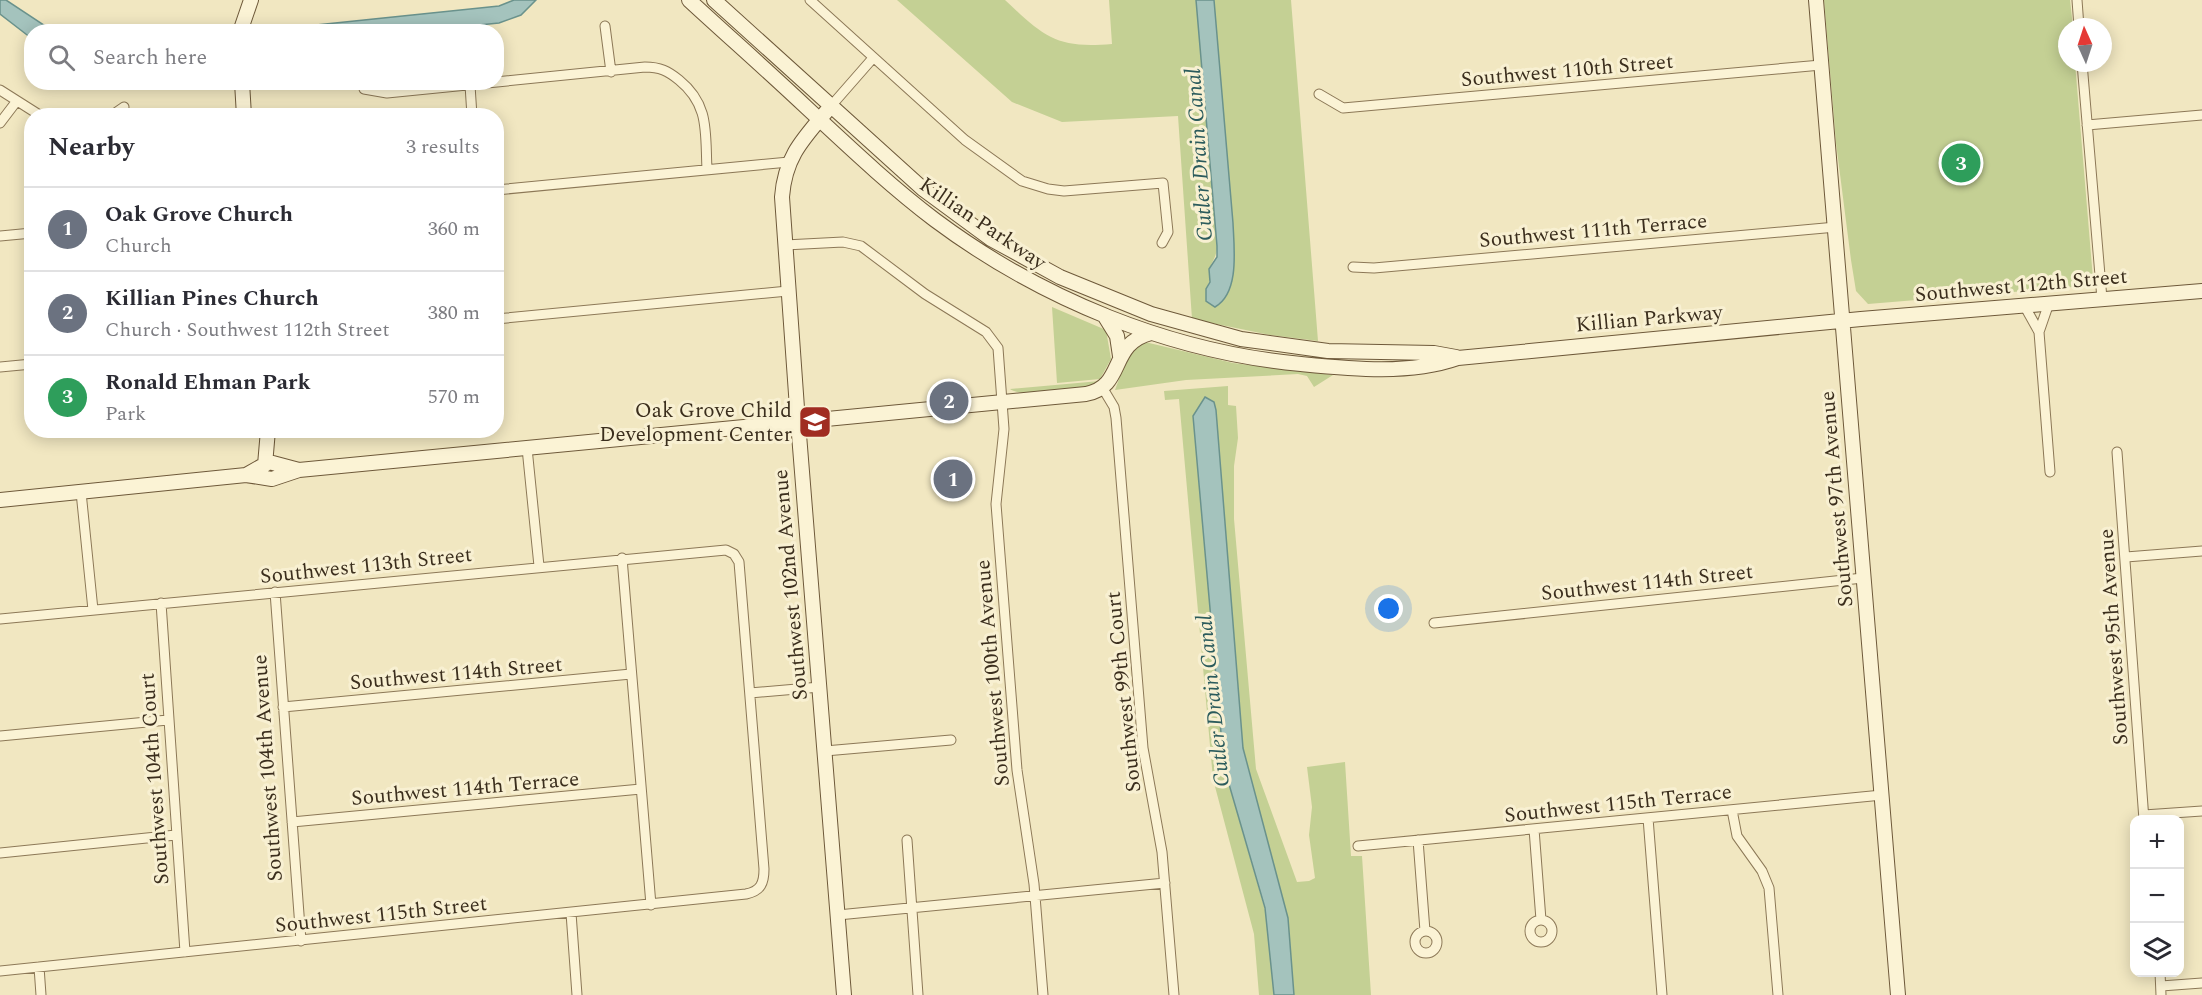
<!DOCTYPE html>
<meta charset="utf-8">
<style>
body{margin:0;font-family:Spectral,serif;background:#f2f2f3;color:#2b2b33}
.controls{position:absolute;right:18px;bottom:18px;display:grid;overflow:hidden;border-radius:12px;box-shadow:0 3px 15px #0003}
.controls button{width:54px;height:54px;display:grid;place-items:center;padding:0;border:0;border-bottom:2px solid #e1e1e2;background:#fff;color:#2b2b33;font:30px sans-serif}
.compass{position:absolute;left:2058px;top:18px;width:54px;height:54px;border-radius:50%;background:#fff;box-shadow:0 3px 15px #0003;rotate:357deg}
.you{position:absolute;left:1389px;top:609px;width:21px;height:21px;margin:-15px;border:4px solid #fff;border-radius:50%;background:#1a73e8;box-shadow:0 0 0 9px #1a73e833}
.badge{display:grid;place-items:center;width:39px;height:39px;border-radius:50%;background:#0f766e;color:#fff;font-size:20px;font-weight:700}
.pin{position:absolute;translate:-50% -50%;border:3px solid #fff;box-shadow:0 2px 6px #0006}
.list{margin:0;padding:0;list-style:none}
h2{display:flex;justify-content:space-between;align-items:center;height:78px;margin:0;padding:0 24px;font-size:26px}
h2 small{font-size:20px;font-weight:400;color:#7c7c81}
.list li{display:grid;grid-template-columns:39px 1fr auto;gap:18px;align-items:center;box-sizing:border-box;height:84px;padding:0 24px;border-top:2px solid #e1e1e2}
.list b{display:block;font-size:22px;white-space:nowrap}
.list p{margin:0;font-size:20px;white-space:nowrap;color:#7c7c81}
.list em{font-size:20px;font-style:normal;color:#7c7c81}
.icon{flex:none;width:33px;height:33px;fill:none;stroke:currentColor;stroke-width:2;stroke-linecap:round;stroke-linejoin:round}
.map{position:relative;flex:none;width:2202px;height:995px;overflow:hidden}
.search{position:absolute;background:#fff;box-shadow:0 3px 15px #0003;left:24px;top:24px;width:480px;height:66px;display:flex;align-items:center;gap:15px;box-sizing:border-box;padding:0 21px;border-radius:24px;color:#7c7c81;font-size:22px}
.panel{position:absolute;background:#fff;box-shadow:0 3px 15px #0003;left:24px;top:108px;width:480px;height:330px;border-radius:24px}
.map>svg:first-child{display:block}
.green{fill:#c4d094;fill-rule:evenodd}
.water{fill:#a4c3bd;stroke:#6a928c;stroke-width:1.5}
.lines{fill:none;stroke-linecap:round;stroke-linejoin:round}
.street-casing{stroke:#8c7857;stroke-width:11}
.secondary-casing{stroke:#6e593a;stroke-width:16}
.street{stroke:#fbf3d5;stroke-width:9}
.secondary{stroke:#fbf3d5;stroke-width:14}
.labels{text-anchor:middle;stroke-width:6;stroke-linejoin:round;paint-order:stroke}
.street-label{font-size:21px;fill:#3b2e1d;stroke:#f8f0d2}
.poi-label{font-size:21px;fill:#3b2e1d;stroke:#f8f0d2;text-anchor:end}
.water-label{font-size:22px;font-style:italic;fill:#2b5b5c;stroke:#f8f0d2}
</style>
<div class="map">
<svg width="2202" height="995" viewBox="0 0 2202 995">
<rect width="100%" height="100%" fill="#f1e7c1"/>
<path class="green" d="M897,0H1005C1044,37 1057,49 1112,44L1109,0H1291L1318,341L1270,335L1192,319L1178,116L1062,122L1012,102ZM1206,114L1234,258L1228,292L1219,305L1206,289C1211,281 1209,278 1210,270C1210,263 1217,258 1217,246Z
M1824,0H2070L2073,27H2067V63H2075L2093,279L2085,286L1868,304L1856,291L1851,260L1836,143Z
M1052,307L1106,330L1111,359L1100,379L1057,383Z
M1145,342L1233,363L1333,375L1314,387L1307,376L1298,374L1186,380L1115,390L1130,349Z
M1100,381C1086,391 1023,399 1010,389Z
M1228,386V405L1236,406L1238,438L1234,466V519L1256,769L1297,882L1309,881L1315,878L1309,835L1312,807L1307,767L1345,762L1351,856H1362L1371,995H1294L1288,918L1243,748L1216,410L1214,402L1205,397L1193,416L1224,767L1267,917L1274,995H1259L1254,934L1213,779L1179,399L1165,400L1164,391Z"/>
<path class="water" d="M0,0H6L53,31L32,32L31,38L0,14Z
M514,0H536L521,15L499,23L408,32L258,31L499,6Z
M1196,0H1214L1233,223C1234,248 1240,293 1215,307L1206,301V289L1210,282L1209,269L1217,257V246Z
M1205,397L1214,402L1216,410L1243,748L1288,918L1294,995H1274L1265,908L1224,767L1193,416Z"/>
<g class="lines">
<defs>
<path id="street" d="M810,0L965,140L1022,181L1048,189L1064,191L1163,183L1168,232L1162,243
M2077,0L2079,27
M605,26L611,72
M2082,63L2102,299
M470,85L472,116
M364,89L387,93L645,67C660,67 668,71 679,80C710,105 705,133 707,169
M0,90L41,116
M1319,94L1343,108L1821,65
M831,106L873,58
M111,116L124,107
M0,123L16,102
M2087,125L2202,115
M496,190L789,162
M0,236L32,233
M785,245L843,242L861,246L925,294L986,332L998,348L1004,429L996,504L1017,770L1034,884L1043,995
M1353,267L1374,268L1836,227
M2024,305L2039,332L2050,472
M496,319L788,291
M2039,332L2049,303
M0,367L32,364
M1102,387L1114,407L1116,418L1143,748L1162,852L1174,995
M527,448L539,566
M2117,452L2144,820
M81,492L93,610
M2126,557L2202,551
M622,558L651,905
M275,592L301,941
M161,603L185,952
M0,619L726,550L734,554L739,562L764,869C764,883 761,891 746,894L0,971
M1434,623L1863,578
M750,693L820,687
M283,707L631,674
M0,736L168,720
M825,751L951,740
M1732,810L1737,836L1762,871L1769,888L1778,995
M2144,815L2202,811
M1648,818L1662,995
M292,822L641,789
M1534,829L1541,920
M907,840L918,995
M1418,840L1425,931
M1358,846L1882,795
M0,853L176,835
M571,913L577,995
M838,915L1165,883
M1530 931a11 11 0 1 1 22 0a11 11 0 1 1-22 0Z
M1415 942a11 11 0 1 1 22 0a11 11 0 1 1-22 0Z
M39,967L41,995
M2160,972L2161,995
M2161,986L2202,983"/>
<path id="secondary" d="M689,0C728,36 768,71 806,107C848,146 890,186 935,220C1041,299 1170,352 1301,364C1352,369 1410,375 1458,358L1861,319L2202,291
M714,0L923,189L991,239L1060,277L1151,314L1241,339L1328,351L1434,353L1456,357
M1816,0L1898,995
M240,32L251,0
M242,82L244,116
M831,106C805,137 785,155 782,197L798,422L844,995
M1104,315L1117,336L1120,356
M265,465L268,430
M246,475L269,462L299,470
M0,500L246,475L272,479L299,470L1086,394C1126,386 1108,344 1151,333"/>
</defs>
<use href="#street" class="street-casing"/>
<use href="#secondary" class="secondary-casing"/>
<use href="#street" class="street"/>
<use href="#secondary" class="secondary"/>
</g>
<defs>
<symbol id="school-square" viewBox="-11 -11 22 22"><rect x="-9" y="-9" width="18" height="18" rx="4" fill="#a02c22" stroke="#f8f0d2"/><path d="M0-5L7-2L0 1L-7-2ZM-4 1L0 2.5L4 1V4Q0 6-4 4Z" fill="#fff"/></symbol>
</defs>
<g fill-rule="evenodd">
<use href="#school-square" x="796" y="403" width="38" height="38"/>
</g>
<g class="labels">
<g class="street-label">
<text transform="translate(1567 70) rotate(-5)" y="7">Southwest 110th Street</text>
<text transform="translate(983 223) rotate(34)" y="7">Killian Parkway</text>
<text transform="translate(1593 230) rotate(-5)" y="7">Southwest 111th Terrace</text>
<text transform="translate(2021 285) rotate(-5)" y="7">Southwest 112th Street</text>
<text transform="translate(1649 318) rotate(-5)" y="7">Killian Parkway</text>
<text transform="translate(1836 499) rotate(-95)" y="7">Southwest 97th Avenue</text>
<text transform="translate(366 565) rotate(-6)" y="7">Southwest 113th Street</text>
<text transform="translate(1647 582) rotate(-6)" y="7">Southwest 114th Street</text>
<text transform="translate(790 585) rotate(-95)" y="7">Southwest 102nd Avenue</text>
<text transform="translate(2113 637) rotate(-94)" y="7">Southwest 95th Avenue</text>
<text transform="translate(456 673) rotate(-5)" y="7">Southwest 114th Street</text>
<text transform="translate(992 673) rotate(-95)" y="7">Southwest 100th Avenue</text>
<text transform="translate(1123 692) rotate(-96)" y="7">Southwest 99th Court</text>
<text transform="translate(267 768) rotate(-94)" y="7">Southwest 104th Avenue</text>
<text transform="translate(154 779) rotate(-94)" y="7">Southwest 104th Court</text>
<text transform="translate(465 788) rotate(-5)" y="7">Southwest 114th Terrace</text>
<text transform="translate(1618 803) rotate(-6)" y="7">Southwest 115th Terrace</text>
<text transform="translate(381 914) rotate(-6)" y="7">Southwest 115th Street</text>
</g>
<g class="poi-label">
<text x="792" y="417">Oak Grove Child<tspan x="792" dy="24">Development Center</tspan></text>
</g>
<g class="water-label">
<text transform="translate(1198 155) rotate(-94)" y="8">Cutler Drain Canal</text>
<text transform="translate(1212 701) rotate(-96)" y="8">Cutler Drain Canal</text>
</g>
</g>
</svg>
<div class="controls">
<button>+</button>
<button>−</button>
<button><svg class="icon" aria-label="layers" viewBox="0 0 24 24"><path d="M12 4l9 5-9 5-9-5zM3 14l9 5 9-5"/></svg></button>
</div>
<svg class="compass" viewBox="-18 -18 36 36"><path d="M0-13l5 13h-10z" fill="#e53935"/><path d="M0 13l5-13h-10z" fill="#7c7c81"/></svg>
<div class="you"></div>
<div class="pin badge" style="left:953px;top:479px;background:#6b7280">1</div>
<div class="pin badge" style="left:949px;top:401px;background:#6b7280">2</div>
<div class="pin badge" style="left:1961px;top:163px;background:#2e9e5b">3</div>
<div class="search"><svg class="icon" aria-label="search" viewBox="0 0 24 24"><circle cx="10" cy="10" r="6"/><path d="M15 15l6 6"/></svg>Search here</div>
<section class="panel">
<h2>Nearby<small>3 results</small></h2>
<ul class="list">
<li><span class="badge" style="background:#6b7280">1</span><div><b>Oak Grove Church</b><p>Church</p></div><em>360 m</em></li>
<li><span class="badge" style="background:#6b7280">2</span><div><b>Killian Pines Church</b><p>Church · Southwest 112th Street</p></div><em>380 m</em></li>
<li><span class="badge" style="background:#2e9e5b">3</span><div><b>Ronald Ehman Park</b><p>Park</p></div><em>570 m</em></li>
</ul>
</section>
</div>
